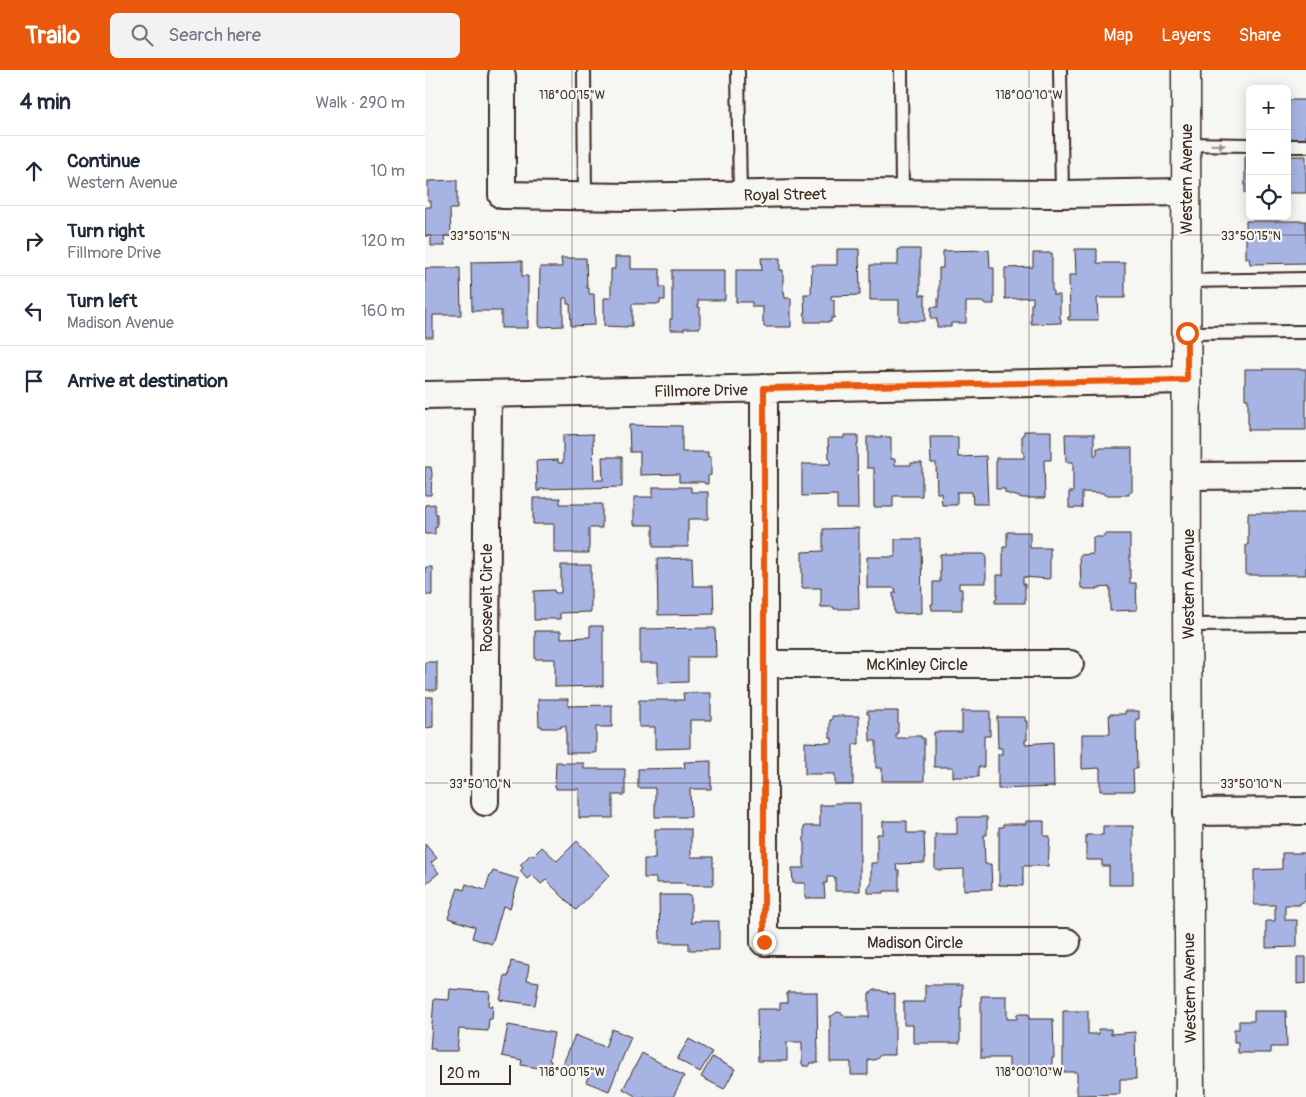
<!DOCTYPE html>
<meta charset="utf-8">
<style>
body{margin:0;font-family:Pangolin,sans-serif;background:#f2f2f3;color:#1f2937}
.controls{position:absolute;right:15px;top:15px;display:grid;overflow:hidden;border-radius:8px;box-shadow:0 2px 12px #0003}
.controls button{width:45px;height:45px;display:grid;place-items:center;padding:0;border:0;border-bottom:1px solid #e0e1e3;background:#fff;color:#1f2937;font:25px sans-serif}
.scale{position:absolute;left:15px;bottom:12px;width:71px;box-sizing:border-box;padding-left:5px;border:2px solid #3b2a1e;border-top:0;font-size:14px;line-height:18px;white-space:nowrap;color:#3b2a1e;-webkit-text-stroke:4px #f6f6f2;paint-order:stroke}
.stop{position:absolute;width:15px;height:15px;margin:-11px;border:4px solid #ea580c;border-radius:50%;background:#fff}
.stop.end{background:#ea580c;border-color:#fff;box-shadow:0 1px 5px #0008}
.list{margin:0;padding:0;list-style:none}
h2{display:flex;justify-content:space-between;align-items:center;height:65px;margin:0;padding:0 20px;font-size:21px}
h2 small{font-size:16px;font-weight:400;color:#747a83}
.list li{display:grid;grid-template-columns:32px 1fr auto;gap:15px;align-items:center;box-sizing:border-box;height:70px;padding:0 20px;border-top:1px solid #e0e1e3}
.list b{display:block;font-size:19px;white-space:nowrap}
.list p{margin:0;font-size:16px;white-space:nowrap;color:#747a83}
.list em{font-size:16px;font-style:normal;color:#747a83}
.icon{flex:none;width:28px;height:28px;fill:none;stroke:currentColor;stroke-width:2;stroke-linecap:round;stroke-linejoin:round}
.map{position:relative;flex:none;width:881px;height:1027px;overflow:hidden}
header{display:flex;align-items:center;gap:30px;box-sizing:border-box;height:70px;padding:0 25px;background:#ea580c;color:#fff}
header strong{font-size:24px}
nav{display:flex;gap:28px;margin-inline-start:auto;font-size:18px}
.search{width:350px;height:45px;background:#f2f2f3;display:flex;align-items:center;gap:12px;box-sizing:border-box;padding:0 18px;border-radius:8px;color:#747a83;font-size:19px}
main{display:flex}
aside{flex:1;background:#fff}
.map>svg:first-child{display:block}
.building{fill:#a6b3e3;stroke:#3b2a1e}
.lines{fill:none;stroke-linecap:round;stroke-linejoin:round}
.lane-casing{stroke:#3b2a1e;stroke-width:16}
.street-casing{stroke:#3b2a1e;stroke-width:30}
.secondary-casing{stroke:#3b2a1e;stroke-width:31}
.lane{stroke:#f6f6f2;stroke-width:12}
.street{stroke:#f6f6f2;stroke-width:26}
.secondary{stroke:#f6f6f2;stroke-width:28}
.oneway{fill:#989088}
.route{stroke:#ea580c;stroke-width:6}
.ticks{fill:none;stroke:#3b2a1e;stroke-width:1;stroke-opacity:0.45}
.labels{text-anchor:middle;stroke-width:4.5;stroke-linejoin:round;paint-order:stroke}
.street-label{font-size:16px;fill:#3b2a1e;stroke:#f6f6f2}
.ticks-label{font-size:12px;text-anchor:middle;fill:#3b2a1e;stroke:#f6f6f2;stroke-width:4.5;stroke-linejoin:round;paint-order:stroke}
</style>
<header>
<strong>Trailo</strong>
<div class="search"><svg class="icon" aria-label="search" viewBox="0 0 24 24"><circle cx="10" cy="10" r="6"/><path d="M15 15l6 6"/></svg>Search here</div>
<nav><a>Map</a><a>Layers</a><a>Share</a></nav>
</header>
<main>
<aside>
<h2>4 min<small>Walk · 290 m</small></h2>
<ul class="list">
<li><svg class="icon" aria-label="ahead" viewBox="0 0 24 24"><path d="M12 20V5M6 11l6-6 6 6"/></svg><div><b>Continue</b><p>Western Avenue</p></div><em>10 m</em></li>
<li><svg class="icon" aria-label="right" viewBox="0 0 24 24"><path d="M7 20v-9h11M14 6l5 5-5 5"/></svg><div><b>Turn right</b><p>Fillmore Drive</p></div><em>120 m</em></li>
<li><svg class="icon" aria-label="left" viewBox="0 0 24 24"><path d="M17 20v-9H6M10 6l-5 5 5 5"/></svg><div><b>Turn left</b><p>Madison Avenue</p></div><em>160 m</em></li>
<li><svg class="icon" aria-label="arrive" viewBox="0 0 24 24"><path d="M6 21V4h12l-3 4 3 4H6"/></svg><div><b>Arrive at destination</b></div></li>
</ul>
</aside>
<div class="map">
<svg width="881" height="1027" viewBox="0 0 881 1027">
<rect width="100%" height="100%" fill="#f6f6f2"/>
<filter id="ink" filterUnits="userSpaceOnUse"><feTurbulence type="fractalNoise" baseFrequency=".02" numOctaves="2"/><feDisplacementMap in="SourceGraphic" scale="10" xChannelSelector="R" yChannelSelector="G"/><feConvolveMatrix kernelMatrix="1 2 1 2 8 2 1 2 1" color-interpolation-filters="sRGB"/></filter>
<g filter="url(#ink)">
<path class="building" d="M862,30H881V69H862Z
M820,86H825V123H820Z
M862,86H881V123H862Z
M32,110V139H25L26,166H19L20,176H6V166H0V137H6V131H3V111Z
M821,151H881V193L825,194L824,188H821Z
M412,179H434L435,225L406,226V230H409V248H406V252H380L379,224H386L387,195H412Z
M473,179H495V225H500V251H474V230H445V195H473Z
M650,179H672V193H700V228H672L673,250H643V247H645L644,205H651Z
M564,180L565,198H569V234H560V232H541V253H526V257H512V249H506V237H513V228H514V198H518V181Z
M608,183H627V220H628V225H635V249H636V253L606,254V234H608V227L580,229V198L608,197Z
M190,187H206V199H235V217H240V230H235V234H207V256H202V257L179,256V228H186V199H190Z
M136,188H161L162,218H164V224H169L170,255L146,256L145,234H142V228H138V256L114,257L115,197H137Z
M336,188H355V200H358V221H359L360,228H366V257H339V253H338V237H327V232H311V200H337Z
M97,191V206H103V258H76V241H47L46,192Z
M0,198H35L36,245H8V267H0Z
M247,200H300V230H273V237H275V258H259V260H245V249H247Z
M820,299H881V360H823V329H820Z
M204,355L257,356V382H283V387H286V405L283,406V414H280L279,412H254V404L215,405V382H205Z
M599,361H626V390H619L620,428H598L580,423V419H571V388H599V382H597V365L599,364Z
M168,364L169,410H178L177,387H197V417L115,419V421H112L111,391L133,390V393H138V365Z
M640,364H669V385H672V378H707V422H704V425H679V423L657,422V438H644V422H648V392H641Z
M419,365H433V374H432L433,439H412V425L377,426V394H405V389H404L403,368H419Z
M442,367H466V389H470V395H486V393H497V426H468V437H449V398H442Z
M505,367H533V387L561,386L563,434H548L547,422H532V435H517L516,423H512L511,393H506Z
M0,397H6L7,404L6,425H0Z
M228,417H266V422H283V449H263V477H228V455H209V427H228Z
M108,428H135V434H177V458H164V483H129V454H108Z
M10,434V443L12,444V457H10V464H0V435Z
M823,443H881V505H821V475H823Z
M434,458V495H433L434,539H409V537H396V518H377V482L398,481V459Z
M582,462H605V478H625V509L598,507V514H600V533H570V529H572V505H578V477H582Z
M679,464H705V513H711L712,540L685,541V517L672,518L673,519H659V518H656L655,485L668,484V467H679Z
M470,469H496L497,543L470,544V541H469L468,523H471L470,518H442V487H470Z
M515,484H561V513H534V519H537V540H507L506,534H508V512H515Z
M267,488L268,516H288L289,544L233,545L232,489Z
M136,495H166V542L135,543V549H115V550H109V521L129,520L130,523H136Z
M0,497H7V525H0Z
M165,556H178V616L130,617V589H110V561H136V568L165,567Z
M290,558L291,587H263V612L233,613V593H215V559Z
M0,592H12V620H0Z
M258,623H286V650H265V678L230,679V657H214V630H259Z
M0,627H8V657L0,658Z
M113,629H143V636L187,635V657H171V683H141V656H136V658H117V656H114Z
M442,641H473V663H471V668H483V666H496V668H499V711H457V698H451V671H445L444,644H442Z
M537,641H565V666H559V697H553V707H528V697H509V662H537Z
M700,641H714V649H711L712,699H708L709,721H675V698L657,699V664H685L684,644H700Z
M407,646H434V674H428V715H410V704H380V672L407,673V668H405V650H407Z
M572,647H600V651H602V670H600V674L628,672L629,717L573,719V684H577V678H573Z
M286,691V719H265L266,747H230V718H213V699L260,698L259,692Z
M131,692H136V693H159V699H200V725H188V748H154V719H131V717H130Z
M410,733H435V821H410V807H402V813H399L400,828H380V813H368L367,798H379V756H395V735H408Z
M532,747H562V765H559L560,794H566L567,819L539,820V799L513,800V799H510V764H532Z
M458,751H482V763H499L500,793L471,794L472,800H474V821H459V823H443V815H446V793H452V764H458Z
M601,751H619V766H625L623,796H598V816L574,815V757H578V754H601Z
M678,756H708V815H684V796H677V790H661V765H678Z
M230,759H266V787H288V815H261V813H231V808H219V789H230Z
M152,771L185,805L151,840L121,810L116,814L107,805L102,809L95,801L98,798L95,795L106,784L108,786L117,777L132,791Z
M0,774L12,788L6,793L14,803L0,814Z
M857,783H881V831L875,833V835H860V850H872V877L841,878V851H850V835H829V800L857,799Z
M68,801L94,809L85,838L78,836L67,874L47,868L50,857L23,848L33,818L39,820L41,814L60,820L65,805H66Z
M234,825H266V853H269V851H294V880H264V873H235Z
M872,887H881V913L872,914Z
M86,891L104,895L102,910L114,912L110,935L75,930L80,906L83,907Z
M500,915H537V937H535V973H488V955H479V933H478V932H500Z
M25,919L65,922L64,936H68L67,949H64L63,961L34,959L32,981H10V979H5L9,929L24,930Z
M449,920H455L459,922H463V924L470,923V985H455L452,989L448,990L443,989V1005H426V992H405V946H407L412,942L417,943L420,947H444V923H446Z
M362,922H392L393,993H385V996H378V994H377V972H362V991H333L332,939H355V933H362Z
M556,926H582V949H592V944H604V949H628L629,988H627V1002H584V988H556Z
M638,941H663V964H674L673,959H686V964L710,962L711,1009H695V1024L652,1025V1002H638Z
M829,941H861L862,977H846V983H813V972H809V959H814V951H829Z
M83,955L129,963L124,990L126,991L125,1000L96,995L97,990L77,986Z
M187,959L206,967L184,1021L161,1012L164,1005L138,994L150,965L180,977Z
M264,969L287,982L275,1002L252,989Z
M217,983L259,1006L248,1027H212L198,1019Z
M287,987L310,999L299,1019L276,1007Z"/>
<g class="lines">
<defs>
<path id="lane" d="M635,0L637,124
M476,1L477,124
M159,2L160,126
M313,2L315,125
M761,74L825,75
M862,76H881
M762,211L881,209
M762,263L881,262
M763,555L881,554"/>
<path id="street" d="M77,6V125L204,127L375,123L637,124L761,122
M339,318V872H642
M0,325L762,310
M763,406L881,405
M339,594H645
M60,732L63,324
M762,742L881,741"/>
<path id="secondary" d="M761,0C762,342 761,685 765,1027"/>
</defs>
<use href="#lane" class="lane-casing"/>
<use href="#street" class="street-casing"/>
<use href="#secondary" class="secondary-casing"/>
<use href="#lane" class="lane"/>
<use href="#street" class="street"/>
<use href="#secondary" class="secondary"/>
</g>
<defs><path id="oneway-solid" d="M-6-.8H1V-3.2L6.5 0L1 3.2V.8H-6Z" transform="scale(1.25)"/></defs>
<use class="oneway" href="#oneway-solid" transform="translate(793 75) rotate(1)"/>
</g>
<g class="lines" filter="url(#ink)">
<path class="route" d="M339,872V318L762,310V263"/>
</g>
<path class="ticks" d="M147,0V1027M604,0V1027M0,165H881M0,713H881"/>
<g class="labels">
<g class="street-label">
<text transform="translate(761 109) rotate(-90)" y="6">Western Avenue</text>
<text transform="translate(360 124) rotate(-1)" y="6">Royal Street</text>
<text transform="translate(276 320) rotate(-1)" y="6">Fillmore Drive</text>
<text transform="translate(763 514) rotate(-90)" y="6">Western Avenue</text>
<text transform="translate(61 528) rotate(-90)" y="6">Roosevelt Circle</text>
<text x="492" y="600">McKinley Circle</text>
<text x="490" y="878">Madison Circle</text>
<text transform="translate(764 918) rotate(-91)" y="6">Western Avenue</text>
</g>
</g>
<g class="ticks-label">
<text x="147" y="29">118°00'15"W</text>
<text x="604" y="29">118°00'10"W</text>
<text x="55" y="170">33°50'15"N</text>
<text x="826" y="170">33°50'15"N</text>
<text x="55" y="718">33°50'10"N</text>
<text x="826" y="718">33°50'10"N</text>
<text x="147" y="1006">118°00'15"W</text>
<text x="604" y="1006">118°00'10"W</text>
</g>
</svg>
<div class="controls">
<button>+</button>
<button>−</button>
<button><svg class="icon" aria-label="locate" viewBox="0 0 24 24"><circle cx="12" cy="12" r="6"/><path d="M12 2v4M12 18v4M2 12h4M18 12h4"/></svg></button>
</div>
<div class="scale">20 m</div>
<div class="stop" style="left:762px;top:263px"></div>
<div class="stop end" style="left:339px;top:872px"></div>
</div>
</main>
